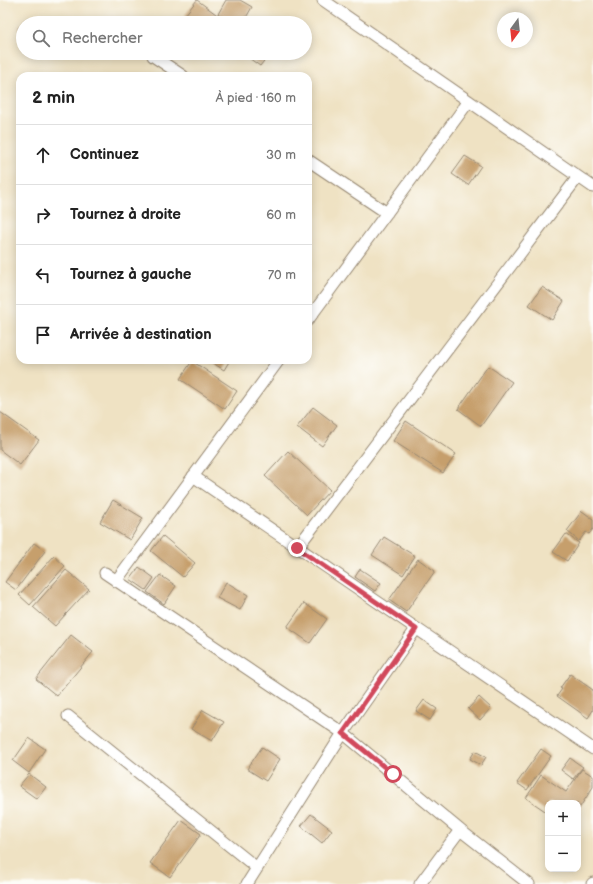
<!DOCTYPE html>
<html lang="fr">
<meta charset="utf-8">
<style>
body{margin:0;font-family:"Balsamiq Sans",sans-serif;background:#f2f2f2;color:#222}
.controls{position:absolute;right:12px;bottom:12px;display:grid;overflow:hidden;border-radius:8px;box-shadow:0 2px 10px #0003}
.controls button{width:36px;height:36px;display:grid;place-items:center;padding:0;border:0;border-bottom:1px solid #e0e0e0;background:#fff;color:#222;font:20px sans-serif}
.compass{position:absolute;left:497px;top:12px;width:36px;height:36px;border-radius:50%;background:#fff;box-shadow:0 2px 10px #0003;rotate:195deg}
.stop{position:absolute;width:12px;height:12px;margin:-9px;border:3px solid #d1495b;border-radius:50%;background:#fff}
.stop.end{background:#d1495b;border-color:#fff;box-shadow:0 1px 4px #0008}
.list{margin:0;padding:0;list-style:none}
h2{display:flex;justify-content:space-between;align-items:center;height:52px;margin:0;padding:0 16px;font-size:17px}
h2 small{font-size:13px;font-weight:400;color:#767676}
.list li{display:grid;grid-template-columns:26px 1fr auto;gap:12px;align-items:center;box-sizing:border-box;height:60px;padding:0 16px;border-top:1px solid #e0e0e0}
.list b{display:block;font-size:15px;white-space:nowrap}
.list em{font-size:13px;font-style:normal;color:#767676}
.icon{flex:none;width:22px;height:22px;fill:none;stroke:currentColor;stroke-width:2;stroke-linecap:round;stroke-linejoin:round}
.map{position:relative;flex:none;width:593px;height:884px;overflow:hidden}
.search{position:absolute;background:#fff;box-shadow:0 2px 10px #0003;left:16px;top:16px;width:296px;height:44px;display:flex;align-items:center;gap:10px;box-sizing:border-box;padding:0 14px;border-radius:22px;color:#767676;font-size:15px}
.panel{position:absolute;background:#fff;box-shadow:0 2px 10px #0003;left:16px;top:72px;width:296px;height:292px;border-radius:12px}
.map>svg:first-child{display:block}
.building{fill:#c69f6c}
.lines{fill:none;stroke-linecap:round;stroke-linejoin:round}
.minor-casing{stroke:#958670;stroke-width:13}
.minor{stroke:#fff;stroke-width:11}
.route{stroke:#d1495b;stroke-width:5}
</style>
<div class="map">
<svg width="593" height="884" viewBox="0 0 593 884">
<rect width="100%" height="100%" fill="#fdfcf7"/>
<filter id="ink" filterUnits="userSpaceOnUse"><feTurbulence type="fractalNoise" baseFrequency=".025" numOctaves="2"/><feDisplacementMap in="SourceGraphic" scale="8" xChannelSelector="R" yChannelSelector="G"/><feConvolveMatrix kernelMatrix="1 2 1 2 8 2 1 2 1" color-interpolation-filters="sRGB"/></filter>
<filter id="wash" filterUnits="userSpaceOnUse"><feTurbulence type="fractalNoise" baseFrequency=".012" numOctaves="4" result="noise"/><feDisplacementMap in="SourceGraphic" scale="16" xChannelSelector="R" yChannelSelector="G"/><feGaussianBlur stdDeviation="0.9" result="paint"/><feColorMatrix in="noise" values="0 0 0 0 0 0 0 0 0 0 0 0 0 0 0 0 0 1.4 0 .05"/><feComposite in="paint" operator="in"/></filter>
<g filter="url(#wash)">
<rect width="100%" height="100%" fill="#efe2c3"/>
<g id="blocks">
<path class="building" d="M197,0L228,23H196L185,15Z
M226,0H240L252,7L243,23H234L218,14Z
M28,17L35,23H23V34L18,29Z
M242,53H270L260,66Z
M465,156L481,166L468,185L452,174Z
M542,287L564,301L552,320L529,305Z
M208,360H230L224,370Z
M192,361L237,391L225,409L180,379Z
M488,366L512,382L481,426L458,409Z
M313,407L337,425L322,446L297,427Z
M0,412L39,440L20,465L0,450Z
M406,421L456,454L443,473L393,441Z
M288,451L330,490L307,515L265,476Z
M113,500L143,518L130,540L100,522Z
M582,511L593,519V529L589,534L586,532L579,541L567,531Z
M566,534L579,543L567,561L553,552Z
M163,536L195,563L183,577L151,551Z
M384,537L415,556L403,575L372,555Z
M34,543L45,551L16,590L5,582Z
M54,556L65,566L30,605L19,595Z
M418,559L435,571L406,612L389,600Z
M139,567L154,578L146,590L130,579Z
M360,569L381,583L375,591L355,577Z
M66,570L89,589L55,626L33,607Z
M160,575L176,586L164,604L147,592Z
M226,582L248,595L240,610L217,598Z
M304,603L327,619L310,643L287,627Z
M71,635L93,652L57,696L36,679Z
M570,674L593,690V710L588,718L557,696L562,689L560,688Z
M479,697L491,708L480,720L468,709Z
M424,700L437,709L430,720L416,711Z
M203,710L224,722L212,741L191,729Z
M29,738L45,749L29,773L13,761Z
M262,747L280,759L266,781L247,769Z
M541,749L551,756L527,790L517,783Z
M475,751L486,757L481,765L470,759Z
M570,758L583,767L573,779L561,770Z
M582,769L593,776V787L578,810V803H548V813L526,798L541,775L566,792Z
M29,774L46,787L37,799L19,786Z
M311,814L332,830L322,843L301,826Z
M181,820L201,834L170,877L150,863Z"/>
</g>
</g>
<g filter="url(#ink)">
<use href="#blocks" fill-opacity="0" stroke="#958670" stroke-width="1"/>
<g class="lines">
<defs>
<path id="minor" d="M323,0L593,187
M153,56L183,76
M308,160L387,213
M308,320L469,101
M193,476L593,749
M297,548L578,177
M105,573L343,733L460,830L529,884
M116,581L279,360
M68,716L257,868
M247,884L343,733L416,629
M420,884L460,830
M592,884L593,883"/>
</defs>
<use href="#minor" class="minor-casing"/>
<use href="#minor" class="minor"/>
</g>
</g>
<g class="lines" filter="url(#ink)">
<path class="route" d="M297,548L416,629L343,733L393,774"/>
</g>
</svg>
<div class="controls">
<button>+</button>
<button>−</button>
</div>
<svg class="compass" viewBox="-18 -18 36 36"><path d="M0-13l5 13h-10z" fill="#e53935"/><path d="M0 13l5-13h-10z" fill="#767676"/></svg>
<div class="stop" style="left:393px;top:774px"></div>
<div class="stop end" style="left:297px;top:548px"></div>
<div class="search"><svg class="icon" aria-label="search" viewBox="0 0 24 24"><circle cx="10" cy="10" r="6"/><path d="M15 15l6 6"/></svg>Rechercher</div>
<section class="panel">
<h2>2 min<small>À pied · 160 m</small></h2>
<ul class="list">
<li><svg class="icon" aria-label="ahead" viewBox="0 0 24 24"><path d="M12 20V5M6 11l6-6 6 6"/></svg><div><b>Continuez</b></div><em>30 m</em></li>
<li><svg class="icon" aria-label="right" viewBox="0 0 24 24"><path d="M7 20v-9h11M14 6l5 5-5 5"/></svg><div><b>Tournez à droite</b></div><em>60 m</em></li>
<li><svg class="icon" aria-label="left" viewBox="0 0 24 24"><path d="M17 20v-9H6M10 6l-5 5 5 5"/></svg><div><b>Tournez à gauche</b></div><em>70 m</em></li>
<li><svg class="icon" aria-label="arrive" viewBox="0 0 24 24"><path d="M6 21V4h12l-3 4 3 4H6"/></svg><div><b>Arrivée à destination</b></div></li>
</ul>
</section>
</div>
